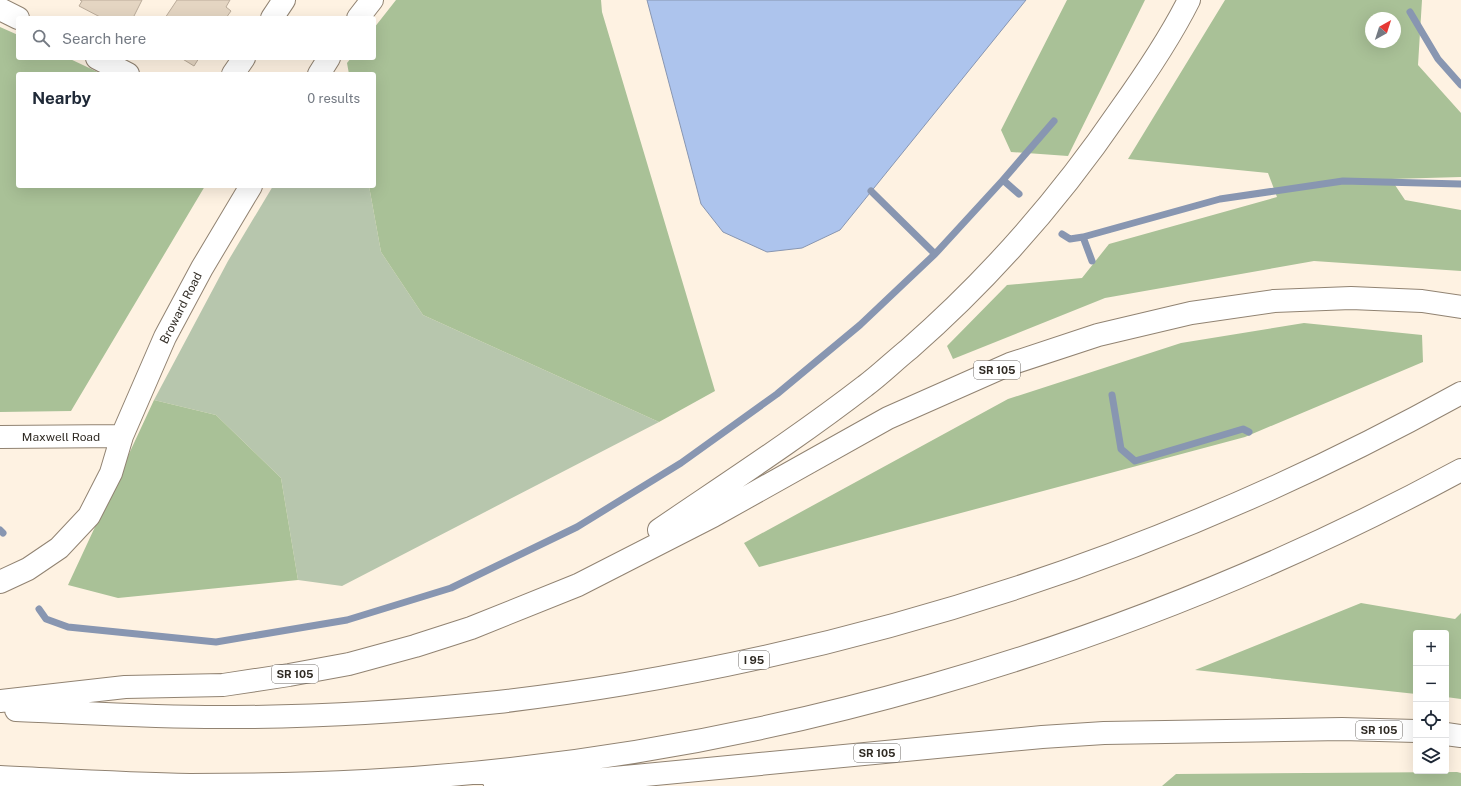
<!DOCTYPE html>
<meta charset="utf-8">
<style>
body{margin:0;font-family:"Public Sans",sans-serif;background:#f2f2f3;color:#1f2937}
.controls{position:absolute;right:12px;bottom:12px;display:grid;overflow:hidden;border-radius:4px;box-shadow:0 4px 16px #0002}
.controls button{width:36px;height:36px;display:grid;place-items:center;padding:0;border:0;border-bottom:1px solid #e0e1e3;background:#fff;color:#1f2937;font:20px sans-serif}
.compass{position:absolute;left:1365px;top:12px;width:36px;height:36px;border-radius:50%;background:#fff;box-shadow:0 4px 16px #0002;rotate:39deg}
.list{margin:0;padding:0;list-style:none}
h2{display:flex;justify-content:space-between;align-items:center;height:52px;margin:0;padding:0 16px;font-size:17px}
h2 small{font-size:13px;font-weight:400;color:#747a83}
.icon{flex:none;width:22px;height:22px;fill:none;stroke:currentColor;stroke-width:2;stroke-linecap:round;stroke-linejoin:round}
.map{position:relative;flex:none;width:1461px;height:786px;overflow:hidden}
.search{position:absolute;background:#fff;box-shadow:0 4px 16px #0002;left:16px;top:16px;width:360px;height:44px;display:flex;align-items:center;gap:10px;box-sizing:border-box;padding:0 14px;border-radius:4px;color:#747a83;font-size:15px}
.panel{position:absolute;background:#fff;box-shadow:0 4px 16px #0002;left:16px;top:72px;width:360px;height:116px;border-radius:4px}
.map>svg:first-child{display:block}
.green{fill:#b7c6ad}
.forest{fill:#a9c197;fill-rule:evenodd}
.water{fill:#adc4ed;stroke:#8896b1}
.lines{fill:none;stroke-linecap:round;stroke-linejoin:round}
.stream{stroke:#8896b1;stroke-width:7}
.building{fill:#e4d5c2;stroke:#bbac9a}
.minor-casing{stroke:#918372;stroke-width:24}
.highway-casing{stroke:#918372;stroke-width:24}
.minor{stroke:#fff;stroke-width:22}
.highway{stroke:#fff;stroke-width:22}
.labels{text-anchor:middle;stroke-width:3;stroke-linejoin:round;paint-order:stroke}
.shield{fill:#fff;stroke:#6e6b66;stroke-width:1}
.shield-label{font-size:11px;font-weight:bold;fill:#302b24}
.street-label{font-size:12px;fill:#302b24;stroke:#fff}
</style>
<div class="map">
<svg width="1461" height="786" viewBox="0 0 1461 786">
<rect width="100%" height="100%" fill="#fef2e2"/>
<path class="green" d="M273,186H369L381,252L423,315L659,422L342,586L298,580L281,478L216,415L154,400L228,261Z"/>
<path class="forest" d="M396,0H601L602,12L715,391L659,422L423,315L381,252L369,186H374V74H349L347,63L351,58H374V28Z
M1067,0H1145L1068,156L1011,152L1001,130Z
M1225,0H1422L1418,65L1461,113V177L1391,179L1405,200L1461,210V271L1314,261L1105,298L953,359L947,346L1007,285L1082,278L1109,244L1277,197L1268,173L1128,159ZM1371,18H1395V42H1371Z
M0,27L18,35V58H68L102,74H18V186H205L71,411L0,412Z
M1304,323L1422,335L1423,362L1245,437L759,567L744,543L1008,399L1181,343Z
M154,400L216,415L281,478L298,580L118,598L68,585Z
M1361,603L1455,619L1461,613V699L1446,697V633H1416V694L1195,670Z
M1457,772L1461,773V786H1162L1176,774Z"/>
<path class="water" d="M647,0H1026L840,230L802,248L767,252L723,232L701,204Z"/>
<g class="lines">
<path class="stream" d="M1410,12L1438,59L1461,85
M1003,180L1054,121
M1062,234L1070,239L1083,237L1220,199L1343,181L1461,184
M1083,237L1092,261
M935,254L1003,180L1019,194
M1112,395L1121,449L1135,461L1243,429L1249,432
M0,530L3,533
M39,609L46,619L68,627L216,642L347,620L451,588L577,527L681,463L777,394L860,325L935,254L871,191"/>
</g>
<path class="building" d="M80,0H142L133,18H102L79,6L82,1Z
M177,0H230L226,7L231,11L226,18H165Z
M181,58H199L194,66Z"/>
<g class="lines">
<defs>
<path id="minor" d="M0,9L18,18
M272,18L284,0
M358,18L372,0
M97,58L128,74
M233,74L244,58
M319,74L329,58
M0,437L122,436
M0,582L28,569L59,548L89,516L111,473L122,436L165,337L202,268L251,186"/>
<path id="highway" d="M659,530C728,483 799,437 865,386C880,375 894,361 909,349C989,279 1060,198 1120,110C1145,75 1170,38 1189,0
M0,701L125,687L223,685L289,675L349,664L415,646L471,628L578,585L713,516L888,418L1010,364L1098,335L1191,313L1274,301L1351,298L1422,301L1461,307
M16,710C89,713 162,718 234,717C322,717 411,711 498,702C540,697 583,691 625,684C919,635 1200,538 1461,393
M1446,734L1461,736
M0,777C63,780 127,784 190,785C248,785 307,784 365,781C744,761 1127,651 1461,470
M494,781L553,782L593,780L1042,737L1104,733L1342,729L1416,731"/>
</defs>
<use href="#minor" class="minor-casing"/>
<use href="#highway" class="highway-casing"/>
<use href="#minor" class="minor"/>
<use href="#highway" class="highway"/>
</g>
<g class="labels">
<g class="shield">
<rect x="974" y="361" width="46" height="18" rx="3"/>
<rect x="739" y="651" width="30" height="18" rx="3"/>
<rect x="272" y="665" width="46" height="18" rx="3"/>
<rect x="1356" y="721" width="46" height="18" rx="3"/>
<rect x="854" y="744" width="46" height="18" rx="3"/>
</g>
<g class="shield-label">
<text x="997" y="374">SR 105</text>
<text x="754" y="664">I 95</text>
<text x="295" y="678">SR 105</text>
<text x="1379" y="734">SR 105</text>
<text x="877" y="757">SR 105</text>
</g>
<g class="street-label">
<text transform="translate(181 308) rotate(-63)" y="4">Broward Road</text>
<text x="61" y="441">Maxwell Road</text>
</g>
</g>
</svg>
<div class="controls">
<button>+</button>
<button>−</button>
<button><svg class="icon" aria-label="locate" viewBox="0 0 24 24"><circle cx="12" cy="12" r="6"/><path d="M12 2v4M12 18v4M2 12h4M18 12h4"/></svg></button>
<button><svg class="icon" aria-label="layers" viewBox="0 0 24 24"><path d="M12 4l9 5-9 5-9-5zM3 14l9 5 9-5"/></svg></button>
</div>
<svg class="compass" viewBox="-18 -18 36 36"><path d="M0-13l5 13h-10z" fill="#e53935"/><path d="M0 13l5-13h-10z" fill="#747a83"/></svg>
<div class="search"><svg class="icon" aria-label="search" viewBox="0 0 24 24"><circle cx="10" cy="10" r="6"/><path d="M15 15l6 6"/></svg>Search here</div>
<section class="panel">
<h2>Nearby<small>0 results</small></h2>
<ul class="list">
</ul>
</section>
</div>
